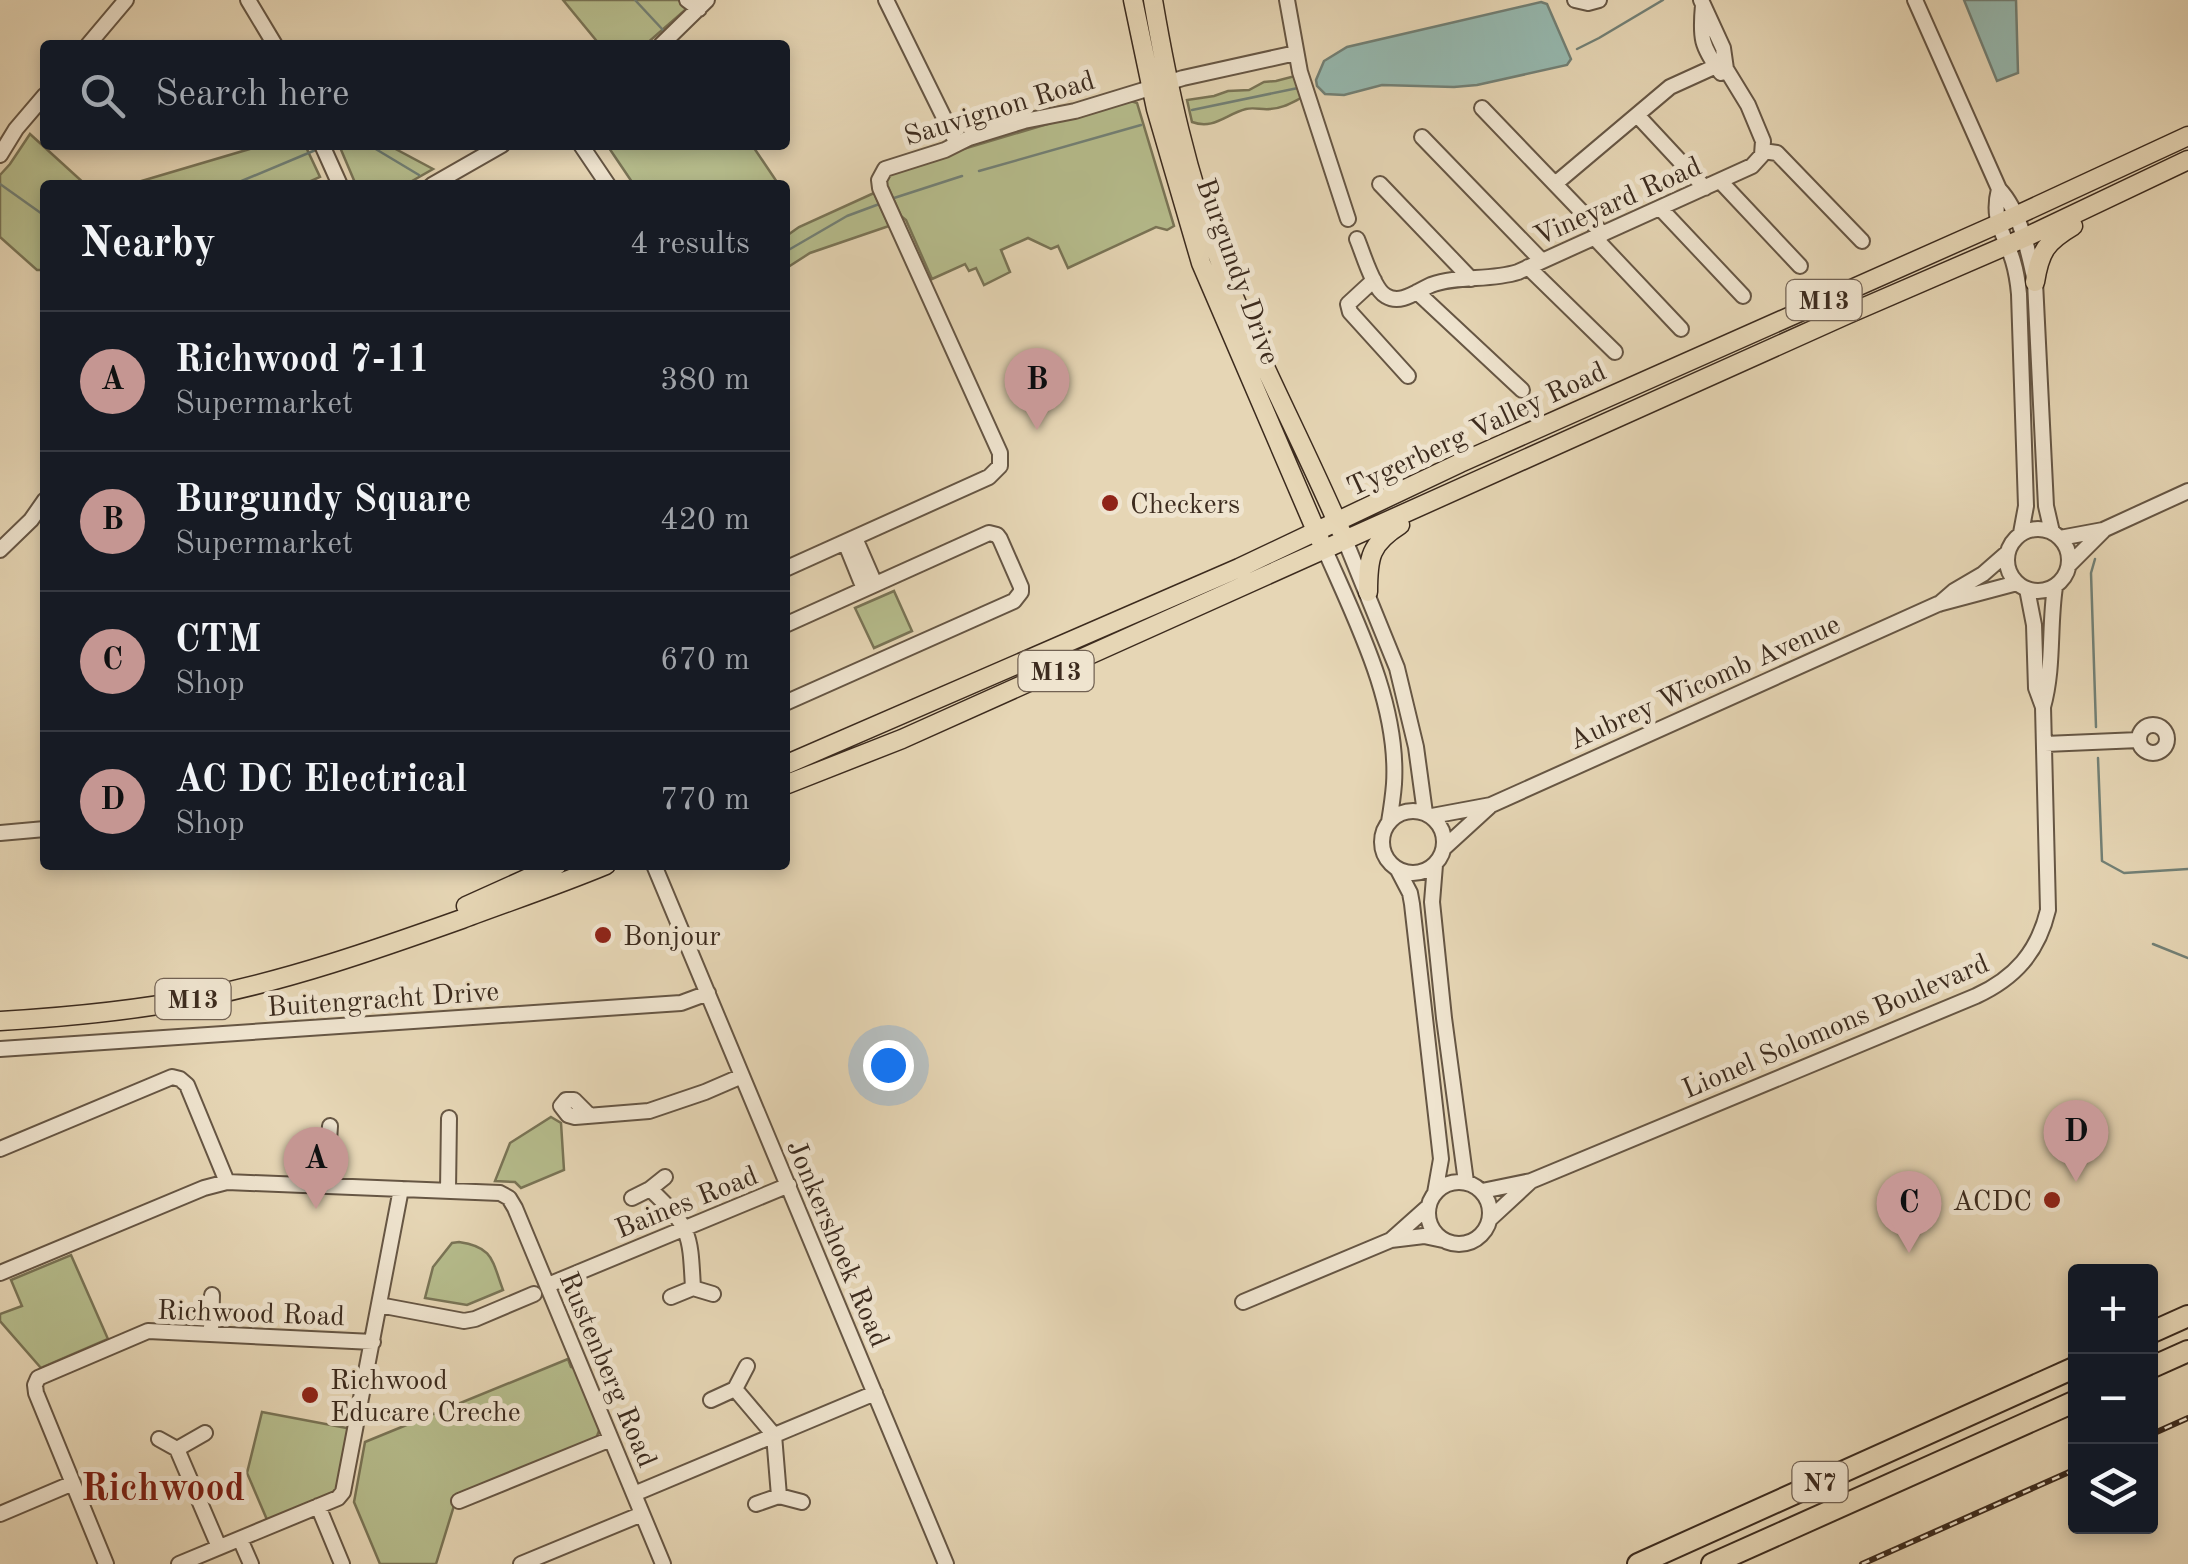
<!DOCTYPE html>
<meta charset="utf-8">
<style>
body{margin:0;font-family:"Old Standard TT",serif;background:#20242c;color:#f1f3f6}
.controls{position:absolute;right:30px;bottom:30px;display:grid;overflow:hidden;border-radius:10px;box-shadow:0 5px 15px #0003}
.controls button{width:90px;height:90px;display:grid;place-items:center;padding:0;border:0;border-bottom:2px solid #363941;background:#171b24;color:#f1f3f6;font:50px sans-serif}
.you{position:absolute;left:888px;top:1065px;width:35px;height:35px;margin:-25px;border:8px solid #fff;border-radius:50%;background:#1a73e8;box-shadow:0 0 0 15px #1a73e833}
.badge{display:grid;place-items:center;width:65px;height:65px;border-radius:50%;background:#c59692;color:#111;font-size:32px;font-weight:700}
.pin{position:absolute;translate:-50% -82px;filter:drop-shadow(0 2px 5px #0008)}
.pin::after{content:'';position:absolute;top:52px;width:35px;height:30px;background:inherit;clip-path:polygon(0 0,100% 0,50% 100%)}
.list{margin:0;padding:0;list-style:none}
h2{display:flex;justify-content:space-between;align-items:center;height:130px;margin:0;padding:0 40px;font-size:42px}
h2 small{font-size:32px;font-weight:400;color:#9ea1a6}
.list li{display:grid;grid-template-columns:65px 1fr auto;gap:30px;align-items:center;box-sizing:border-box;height:140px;padding:0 40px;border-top:2px solid #363941}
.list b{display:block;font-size:38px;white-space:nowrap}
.list p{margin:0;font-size:32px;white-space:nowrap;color:#9ea1a6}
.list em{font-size:32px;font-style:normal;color:#9ea1a6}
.icon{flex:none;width:55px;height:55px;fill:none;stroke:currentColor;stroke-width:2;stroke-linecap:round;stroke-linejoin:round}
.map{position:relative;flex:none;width:2188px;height:1564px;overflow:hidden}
.search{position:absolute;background:#171b24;box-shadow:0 5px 15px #0003;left:40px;top:40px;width:750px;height:110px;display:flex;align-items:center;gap:25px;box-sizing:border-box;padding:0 35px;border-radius:10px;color:#9ea1a6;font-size:38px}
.panel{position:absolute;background:#171b24;box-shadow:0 5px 15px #0003;left:40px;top:180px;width:750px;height:690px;border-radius:10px}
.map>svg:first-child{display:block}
.green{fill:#b6bd8d;stroke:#797456;stroke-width:2.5}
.water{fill:#96b9b0;stroke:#728076;stroke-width:2.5}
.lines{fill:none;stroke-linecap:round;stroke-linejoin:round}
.stream{stroke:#728076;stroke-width:2.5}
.minor-casing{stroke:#665644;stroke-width:18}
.major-casing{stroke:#3c2b1e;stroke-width:21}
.highway-casing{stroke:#3c2b1e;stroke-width:24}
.minor{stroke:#efe4cf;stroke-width:14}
.major{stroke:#e6d6b5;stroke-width:18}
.highway{stroke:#e6d6b5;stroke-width:20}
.rail-casing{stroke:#3c2b1e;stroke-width:6}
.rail{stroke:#efe4cf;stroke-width:2.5;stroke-dasharray:8;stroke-linecap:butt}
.poi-dot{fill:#8f2418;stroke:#efe4cf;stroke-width:4}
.labels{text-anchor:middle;stroke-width:10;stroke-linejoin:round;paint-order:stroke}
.shield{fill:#efe4cf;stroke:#726253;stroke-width:2.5}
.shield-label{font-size:25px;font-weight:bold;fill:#3c2b1e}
.street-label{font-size:28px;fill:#3c2b1e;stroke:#efe4cf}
.poi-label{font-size:28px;fill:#3c2b1e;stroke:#efe4cf;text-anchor:start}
.district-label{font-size:38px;font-weight:bold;fill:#7a1f14;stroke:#efe4cf}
</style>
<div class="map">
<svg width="2188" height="1564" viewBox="0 0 2188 1564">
<rect width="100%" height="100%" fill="#e6d6b5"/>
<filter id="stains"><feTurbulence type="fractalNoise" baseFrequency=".002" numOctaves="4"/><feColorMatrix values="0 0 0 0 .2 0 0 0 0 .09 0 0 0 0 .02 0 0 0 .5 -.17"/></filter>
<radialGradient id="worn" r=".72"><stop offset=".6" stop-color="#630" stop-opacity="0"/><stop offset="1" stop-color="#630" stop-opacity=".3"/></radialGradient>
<path class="green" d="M563,0H686L692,4L645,45H600Z
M1295,76L1301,98C1291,103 1281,109 1270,109C1262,110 1254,107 1246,109C1226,114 1214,130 1192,122L1187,100L1214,96L1228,91L1249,90L1264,82L1276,81Z
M1128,100L1137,103L1174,226L1167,230L1156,227L1068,268L1058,246L1051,249L1028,238L1001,250L1010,272L984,285L976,268L969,271L965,264L932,279L906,220L901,216L888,187L885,186L886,176L893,170Z
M30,134L86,185H45V270H37L0,237V175L10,164Z
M263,145H305L320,177L302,185H128Z
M339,145H388L433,169L405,185H356Z
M607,145H752L779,185H634Z
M874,193L889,226L810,253L785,269V237L799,227Z
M894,591L912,631L874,648L855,608Z
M551,1117L561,1123L564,1170L521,1188L515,1182L495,1181L510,1143Z
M459,1242C494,1247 492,1261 503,1290L467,1305L425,1298L433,1267L452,1243Z
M71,1255L108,1339L41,1368L0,1321V1314L22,1306L11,1280Z
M568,1359L571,1367L575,1368L600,1428L596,1439L457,1496L436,1564H380L354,1502L365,1442Z
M262,1412L352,1429L339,1491L268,1522L247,1473Z"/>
<path class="water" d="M1964,0H2016L2018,73L1997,81Z
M1541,2L1547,4L1571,59L1567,65L1477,85L1454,87L1382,85L1344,95L1325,94L1317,86L1316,80L1324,61L1347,47Z"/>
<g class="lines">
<path class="stream" d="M635,0L663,30
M1577,49L1599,38L1663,0
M1192,110L1298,88
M369,145L419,175
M979,171L1141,125
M0,184L45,216
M232,185L318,149
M894,198L962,176
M785,252L847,216L882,203
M2095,559L2091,573L2096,727
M2098,758L2102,861L2124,873L2188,869
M2153,944L2188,958"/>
<defs>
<path id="minor" d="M248,0L275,45
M687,0L699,9
M886,0L957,144
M1287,0L1300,72L1348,219
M1575,0L1588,3L1599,0
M1915,0L1999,189C2020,211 2029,253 2035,282L2046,506L2052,532
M1703,5C1700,38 1701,46 1721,73
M88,45L126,0
M661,45L707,0
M1482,108L1603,234
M1637,115L1705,188
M1422,137L1542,261
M322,145L340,185
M581,145L608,185
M1763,151L1777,153L1862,241
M0,155L16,129L45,95
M1720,181L1800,266
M1380,184L1471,279
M1555,184L1670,87L1725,62
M432,185L502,145
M1999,189C1991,221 2004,232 2013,261C2016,271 2018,283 2019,294L2026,506L2021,533
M1660,208L1743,296
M1594,237L1681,329
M1357,239C1363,253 1373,289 1386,296C1401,305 1417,291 1431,285C1458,275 1490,281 1518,272L1752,166L1762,155L1763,141L1748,105L1726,69L1723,48L1701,0
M1528,267L1615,352
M1374,280L1348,304L1350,312L1408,376
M1417,292L1522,390
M2007 560a31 31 0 1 1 62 0a31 31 0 1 1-62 0Z
M855,538L875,584
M2060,538L2103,530L2188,491
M1345,540L1397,668L1416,747L1425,813
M845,542L864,589
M0,550L31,520L45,500
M1325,550C1356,621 1399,704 1394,784C1393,797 1391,810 1389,822
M2069,565L2103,531
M785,569L989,477L1000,466V453L880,188L879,180L885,169L945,150L969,138L1024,121L1075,111L1183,78L1296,53
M2027,589L2034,625L2036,688L2043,707
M1939,604L1954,591L1983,574L2007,553
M785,625L989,533L997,535L1000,539L1021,587V592L1014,601L785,703
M2139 739a14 14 0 1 1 28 0a14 14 0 1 1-28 0Z
M2045,744L2139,740
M1382 842a31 31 0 1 1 62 0a31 31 0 1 1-62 0Z
M1432,816L1491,805L1938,604L2017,583
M0,833L45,829
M1445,847L1491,805
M654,865L946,1564
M1435,865L1432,902L1444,1018L1466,1182
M1398,870L1410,893L1412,904L1441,1159L1435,1193
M0,1049L681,1003L708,993
M589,1115L574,1100H566L561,1106L568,1115L575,1117L649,1111L705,1092L742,1076
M0,1149L172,1077L180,1079L187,1085L227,1182
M1428 1213a31 31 0 1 1 62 0a31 31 0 1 1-62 0Z
M326,1185L330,1126
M650,1189C691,1228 690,1233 693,1288L671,1297
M448,1190L449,1118
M1482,1191L1531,1181L1976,996C2015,978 2038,952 2048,910L2043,707C2054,668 2049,626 2055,587
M632,1198L650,1189L665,1177
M1491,1218L1531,1181
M1392,1239L1429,1206
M0,1273L204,1188L227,1182L500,1193L509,1198L515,1208L663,1564
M548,1285L789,1185
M693,1288L713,1294
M1243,1302L1391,1240L1424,1236L1443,1240
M379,1305L464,1321L475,1319L534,1294
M211,1333L212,1295
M735,1389L774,1435L779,1496
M711,1400L735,1389L747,1366
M159,1439L177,1449L219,1547
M177,1449L205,1433
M634,1494L875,1393
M459,1501L611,1439
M756,1504L779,1496L802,1502
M318,1506L342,1564
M0,1514L73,1483
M240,1539L251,1564
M106,1564L36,1393L35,1385L38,1378L148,1331L373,1342
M179,1564L338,1498L343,1492L401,1189
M521,1564L642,1514"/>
<path id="major" d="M1133,0L1156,109L1201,263L1320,540
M1153,0C1168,88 1187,175 1219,259C1254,352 1302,440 1341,531
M2035,282C2040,251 2046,242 2073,226
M1368,592C1368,557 1370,544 1400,525
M785,765L1239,568L1460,463L1998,224L2188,136
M785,785L902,739L1846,315L2024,238L2188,160
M466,906L557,865
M0,1021C66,1017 133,1011 198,998C289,980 375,950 462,919C510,901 558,885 606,865"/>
<path id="highway" d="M2150,1333L2188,1316
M2150,1368L2188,1351
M1638,1564L2076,1367
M1712,1564L2076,1401"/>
</defs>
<use href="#minor" class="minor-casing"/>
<use href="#major" class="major-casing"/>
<use href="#highway" class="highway-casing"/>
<use href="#minor" class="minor"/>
<use href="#major" class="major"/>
<use href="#highway" class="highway"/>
<defs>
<path id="rail" d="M2150,1435L2188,1418
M1862,1564L2076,1469"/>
</defs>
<use href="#rail" class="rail-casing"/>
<use href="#rail" class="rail"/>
</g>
<g class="poi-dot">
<circle cx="1110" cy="503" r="10"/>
<circle cx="603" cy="935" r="10"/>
<circle cx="2052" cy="1200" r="10"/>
<circle cx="310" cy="1395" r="10"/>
</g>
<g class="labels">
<g class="shield">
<rect x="1786.5" y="280" width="75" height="40" rx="8"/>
<rect x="1018.5" y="651" width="75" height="40" rx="8"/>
<rect x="155.5" y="979" width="75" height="40" rx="8"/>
<rect x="1792.5" y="1462" width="55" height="40" rx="8"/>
</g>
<g class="shield-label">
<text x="1824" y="309">M13</text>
<text x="1056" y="680">M13</text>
<text x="193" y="1008">M13</text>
<text x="1820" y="1491">N7</text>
</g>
<g class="street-label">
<text transform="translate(999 107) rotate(-17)" y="10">Sauvignon Road</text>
<text transform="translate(1617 200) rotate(-24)" y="10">Vineyard Road</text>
<text transform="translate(1239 271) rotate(70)" y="10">Burgundy Drive</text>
<text transform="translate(1476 428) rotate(-25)" y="10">Tygerberg Valley Road</text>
<text transform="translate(1704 681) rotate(-24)" y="10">Aubrey Wicomb Avenue</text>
<text transform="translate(383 998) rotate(-4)" y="10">Buitengracht Drive</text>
<text transform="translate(1835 1025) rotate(-23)" y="10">Lionel Solomons Boulevard</text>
<text transform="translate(686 1201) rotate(-22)" y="10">Baines Road</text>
<text transform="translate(839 1243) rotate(67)" y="10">Jonkershoek Road</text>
<text transform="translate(251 1312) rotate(2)" y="10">Richwood Road</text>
<text transform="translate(609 1369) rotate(67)" y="10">Rustenberg Road</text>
</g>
<g class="poi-label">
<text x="1130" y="513">Checkers</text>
<text x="623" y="945">Bonjour</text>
<text x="2032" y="1210" text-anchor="end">ACDC</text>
<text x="330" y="1389">Richwood<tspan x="330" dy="32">Educare Creche</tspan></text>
</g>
<g class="district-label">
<text x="163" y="1500">Richwood</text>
</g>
</g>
<rect width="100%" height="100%" filter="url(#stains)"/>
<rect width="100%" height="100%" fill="url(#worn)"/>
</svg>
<div class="controls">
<button>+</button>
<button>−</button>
<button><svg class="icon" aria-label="layers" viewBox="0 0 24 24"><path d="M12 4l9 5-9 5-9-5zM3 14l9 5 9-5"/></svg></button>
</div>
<div class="you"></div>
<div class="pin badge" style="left:316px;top:1209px">A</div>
<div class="pin badge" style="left:1037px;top:430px">B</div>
<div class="pin badge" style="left:1909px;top:1253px">C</div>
<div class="pin badge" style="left:2076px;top:1182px">D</div>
<div class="search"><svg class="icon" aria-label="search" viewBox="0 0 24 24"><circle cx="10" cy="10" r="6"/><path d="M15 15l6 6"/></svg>Search here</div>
<section class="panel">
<h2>Nearby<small>4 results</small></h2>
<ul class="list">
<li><span class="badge">A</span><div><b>Richwood 7-11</b><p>Supermarket</p></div><em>380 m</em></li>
<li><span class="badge">B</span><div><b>Burgundy Square</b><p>Supermarket</p></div><em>420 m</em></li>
<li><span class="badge">C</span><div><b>CTM</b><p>Shop</p></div><em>670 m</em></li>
<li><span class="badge">D</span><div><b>AC DC Electrical</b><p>Shop</p></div><em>770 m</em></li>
</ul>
</section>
</div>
